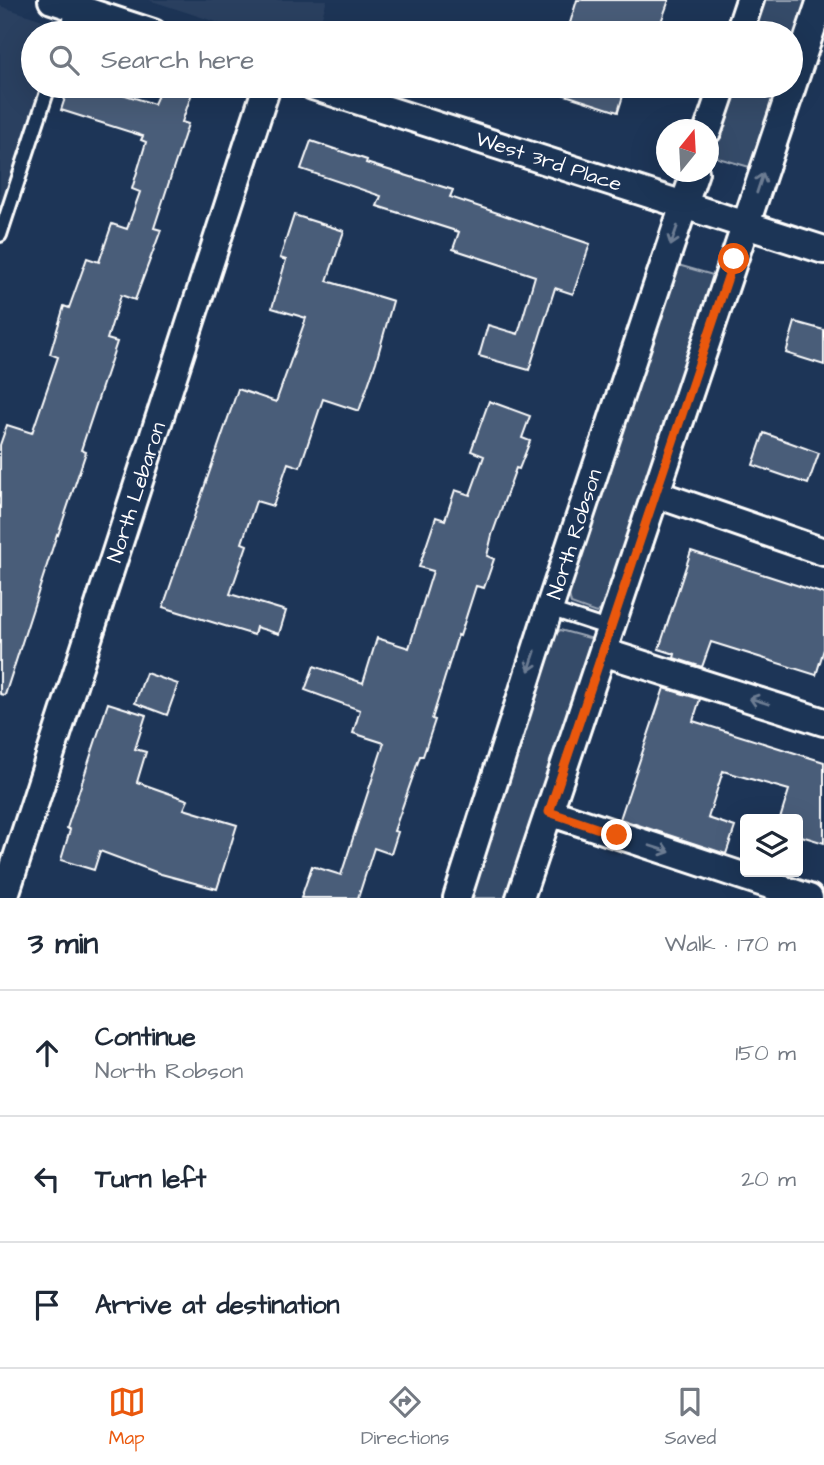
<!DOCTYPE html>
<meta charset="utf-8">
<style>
body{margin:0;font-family:"Architects Daughter",sans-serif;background:#f6f6f7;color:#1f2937}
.controls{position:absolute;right:21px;bottom:21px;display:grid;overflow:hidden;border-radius:7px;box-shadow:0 7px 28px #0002}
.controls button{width:63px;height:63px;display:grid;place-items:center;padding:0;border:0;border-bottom:2px solid #e0e1e3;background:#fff;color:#1f2937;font:35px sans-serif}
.compass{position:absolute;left:656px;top:119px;width:63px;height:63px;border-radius:50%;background:#fff;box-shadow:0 7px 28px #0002;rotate:18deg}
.stop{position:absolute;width:21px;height:21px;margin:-16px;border:5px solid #ea580c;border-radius:50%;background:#fff}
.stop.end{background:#ea580c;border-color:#fff;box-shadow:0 2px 7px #0008}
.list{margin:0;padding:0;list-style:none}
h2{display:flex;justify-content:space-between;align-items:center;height:91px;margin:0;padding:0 28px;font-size:30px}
h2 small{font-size:23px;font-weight:400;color:#747a83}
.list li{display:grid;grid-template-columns:46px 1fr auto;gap:21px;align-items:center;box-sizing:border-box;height:126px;padding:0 28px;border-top:2px solid #e0e1e3}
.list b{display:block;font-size:26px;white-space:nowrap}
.list p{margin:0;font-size:23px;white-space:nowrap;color:#747a83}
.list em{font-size:23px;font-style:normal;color:#747a83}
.icon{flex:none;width:38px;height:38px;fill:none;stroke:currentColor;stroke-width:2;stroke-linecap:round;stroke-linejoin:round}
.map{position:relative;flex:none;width:824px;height:898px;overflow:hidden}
.search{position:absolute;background:#fff;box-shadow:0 7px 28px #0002;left:21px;right:21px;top:21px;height:77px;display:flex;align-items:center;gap:18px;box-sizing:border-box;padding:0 24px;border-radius:38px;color:#747a83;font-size:26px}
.sheet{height:469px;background:#fff}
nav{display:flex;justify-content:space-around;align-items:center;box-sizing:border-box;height:98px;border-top:2px solid #e0e1e3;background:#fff;font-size:19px;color:#747a83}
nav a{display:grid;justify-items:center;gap:4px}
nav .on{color:#ea580c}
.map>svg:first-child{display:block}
.built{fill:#2a4161}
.green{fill:#364b69;stroke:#9aa5b4;stroke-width:2}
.building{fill:#4a5d79;stroke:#fff;stroke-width:2}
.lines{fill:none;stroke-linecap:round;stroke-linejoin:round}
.service-casing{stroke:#fff;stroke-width:18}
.minor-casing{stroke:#fff;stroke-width:32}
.service{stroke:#1d3557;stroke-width:12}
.minor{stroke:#1d3557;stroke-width:26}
.oneway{stroke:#6c7c92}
.route{stroke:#ea580c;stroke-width:9}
.labels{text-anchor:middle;stroke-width:5;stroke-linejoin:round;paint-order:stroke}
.street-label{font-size:21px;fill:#fff;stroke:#1d3557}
</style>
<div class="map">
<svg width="824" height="898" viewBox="0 0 824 898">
<rect width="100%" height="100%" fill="#1d3557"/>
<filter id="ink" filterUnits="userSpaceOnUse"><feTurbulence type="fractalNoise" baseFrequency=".0143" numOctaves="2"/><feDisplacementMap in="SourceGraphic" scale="14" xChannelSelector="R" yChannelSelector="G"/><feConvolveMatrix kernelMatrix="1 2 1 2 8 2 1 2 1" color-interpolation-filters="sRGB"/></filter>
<g filter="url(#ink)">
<path class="built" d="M149,0H327L317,33H250Z
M0,6L64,27L61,33H33V86H44L0,219Z"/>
<path class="green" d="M764,0H807L791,50V33H753Z
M735,86H779L753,168L718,158L714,149Z
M678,265L713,275L715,284L605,607L596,613L571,604L569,594L671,276Z
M560,630L593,639L592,647L510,898H469L556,634Z"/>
<path class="building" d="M577,0H669L657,33H567Z
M69,86H97L154,104L162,86H171L192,93L182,122L188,124L154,228L161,230L135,300L121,295L107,339L117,342L81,450L86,452L58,535L57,534L5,695L0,694V445L7,425L32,433L58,357L50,354L64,306L69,308L87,258L99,262L112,224L127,229L140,192L132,189L146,142L141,140L143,136L61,110Z
M551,86H626L618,112L550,90Z
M311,141L367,160L366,163L453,190L450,197L590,244L573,294L555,288L529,370L479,356L488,325L518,334L535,276L453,249L459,232L377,206L381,196L301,169Z
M294,215L344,231L327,281L393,301L376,362L359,411L323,399L300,467L288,463L273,506L256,501L242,543L247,545L230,594L286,611L279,634L256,627L254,635L163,607L238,389L276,402L306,318L272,308L286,260L280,258Z
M795,322L824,330V365L786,353Z
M489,401L530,416L522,438L530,441L519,469L516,468L492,535L487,556L494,559L484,588L476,586L460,636L458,635L432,719L435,720L423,756H420L394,831L398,832L391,854L374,848L358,898H301L312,866L341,875L384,743L353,733L360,710L305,690L314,666L363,683L377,638L409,648L433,571L419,567L436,517L445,520L455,490L470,495L484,456L471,451Z
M764,433L819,453L808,484L753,465Z
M691,551L824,594V649L816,675L711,642L702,667L674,658L675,654L659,649Z
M146,673L178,684L167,715L135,703Z
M664,688L700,699L693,721L824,762V843L798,835V819H780L789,790L723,771L708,818L735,827L726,854L620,819Z
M108,703L146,715L135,749L146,752L137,782L188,800L184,809L237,825L217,889L161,874L100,851L94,870L61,860L70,830L67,828Z"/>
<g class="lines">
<defs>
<path id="service" d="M66,33L74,7
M0,235L49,86
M549,609L610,629"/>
<path id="minor" d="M52,0L153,33
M739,33L750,0
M313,86L824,250
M708,130L723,86
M656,494L824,552
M603,652L824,722
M549,812L809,898
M4,898L267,86
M457,898L549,609L695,172
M520,898L821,0"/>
</defs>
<use href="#service" class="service-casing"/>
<use href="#minor" class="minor-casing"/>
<use href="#service" class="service"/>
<use href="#minor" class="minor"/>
</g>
<defs><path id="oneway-shaft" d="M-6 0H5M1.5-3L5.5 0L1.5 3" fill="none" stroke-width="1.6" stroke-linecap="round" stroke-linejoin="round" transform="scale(1.75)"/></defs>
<g class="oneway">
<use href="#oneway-shaft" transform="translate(760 183) rotate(-72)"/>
<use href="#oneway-shaft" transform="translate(674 236) rotate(109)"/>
<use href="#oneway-shaft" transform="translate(532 661) rotate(108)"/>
<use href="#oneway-shaft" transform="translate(759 701) rotate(-162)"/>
<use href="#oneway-shaft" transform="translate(660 849) rotate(18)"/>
</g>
</g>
<g class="lines" filter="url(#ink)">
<path class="route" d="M617,835L549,812L734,259"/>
</g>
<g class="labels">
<g class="street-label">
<text transform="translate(549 161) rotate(18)" y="7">West 3rd Place</text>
<text transform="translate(136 492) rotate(-72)" y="7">North Lebaron</text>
<text transform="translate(574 534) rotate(-72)" y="7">North Robson</text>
</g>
</g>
</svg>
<div class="controls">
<button><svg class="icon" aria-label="layers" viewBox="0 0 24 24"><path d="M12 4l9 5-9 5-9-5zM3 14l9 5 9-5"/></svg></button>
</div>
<svg class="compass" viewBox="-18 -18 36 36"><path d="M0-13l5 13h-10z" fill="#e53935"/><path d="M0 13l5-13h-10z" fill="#747a83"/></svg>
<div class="stop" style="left:734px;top:259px"></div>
<div class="stop end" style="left:617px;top:835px"></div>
<div class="search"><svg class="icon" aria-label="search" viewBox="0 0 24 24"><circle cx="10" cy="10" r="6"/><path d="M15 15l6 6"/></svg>Search here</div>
</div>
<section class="sheet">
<h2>3 min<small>Walk · 170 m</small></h2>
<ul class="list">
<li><svg class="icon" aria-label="ahead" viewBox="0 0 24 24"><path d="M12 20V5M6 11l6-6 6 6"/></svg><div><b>Continue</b><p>North Robson</p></div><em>150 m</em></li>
<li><svg class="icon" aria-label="left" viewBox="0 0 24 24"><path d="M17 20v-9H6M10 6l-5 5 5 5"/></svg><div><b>Turn left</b></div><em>20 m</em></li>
<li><svg class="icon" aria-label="arrive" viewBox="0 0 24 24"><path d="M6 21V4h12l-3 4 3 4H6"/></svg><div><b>Arrive at destination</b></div></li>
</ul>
</section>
<nav>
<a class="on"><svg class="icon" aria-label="map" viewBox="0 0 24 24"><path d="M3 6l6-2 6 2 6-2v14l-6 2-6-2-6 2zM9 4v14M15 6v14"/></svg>Map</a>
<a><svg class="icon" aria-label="directions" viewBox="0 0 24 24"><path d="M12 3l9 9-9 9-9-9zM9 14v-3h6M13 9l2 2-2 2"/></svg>Directions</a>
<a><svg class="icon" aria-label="saved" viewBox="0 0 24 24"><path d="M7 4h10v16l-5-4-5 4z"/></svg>Saved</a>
</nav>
